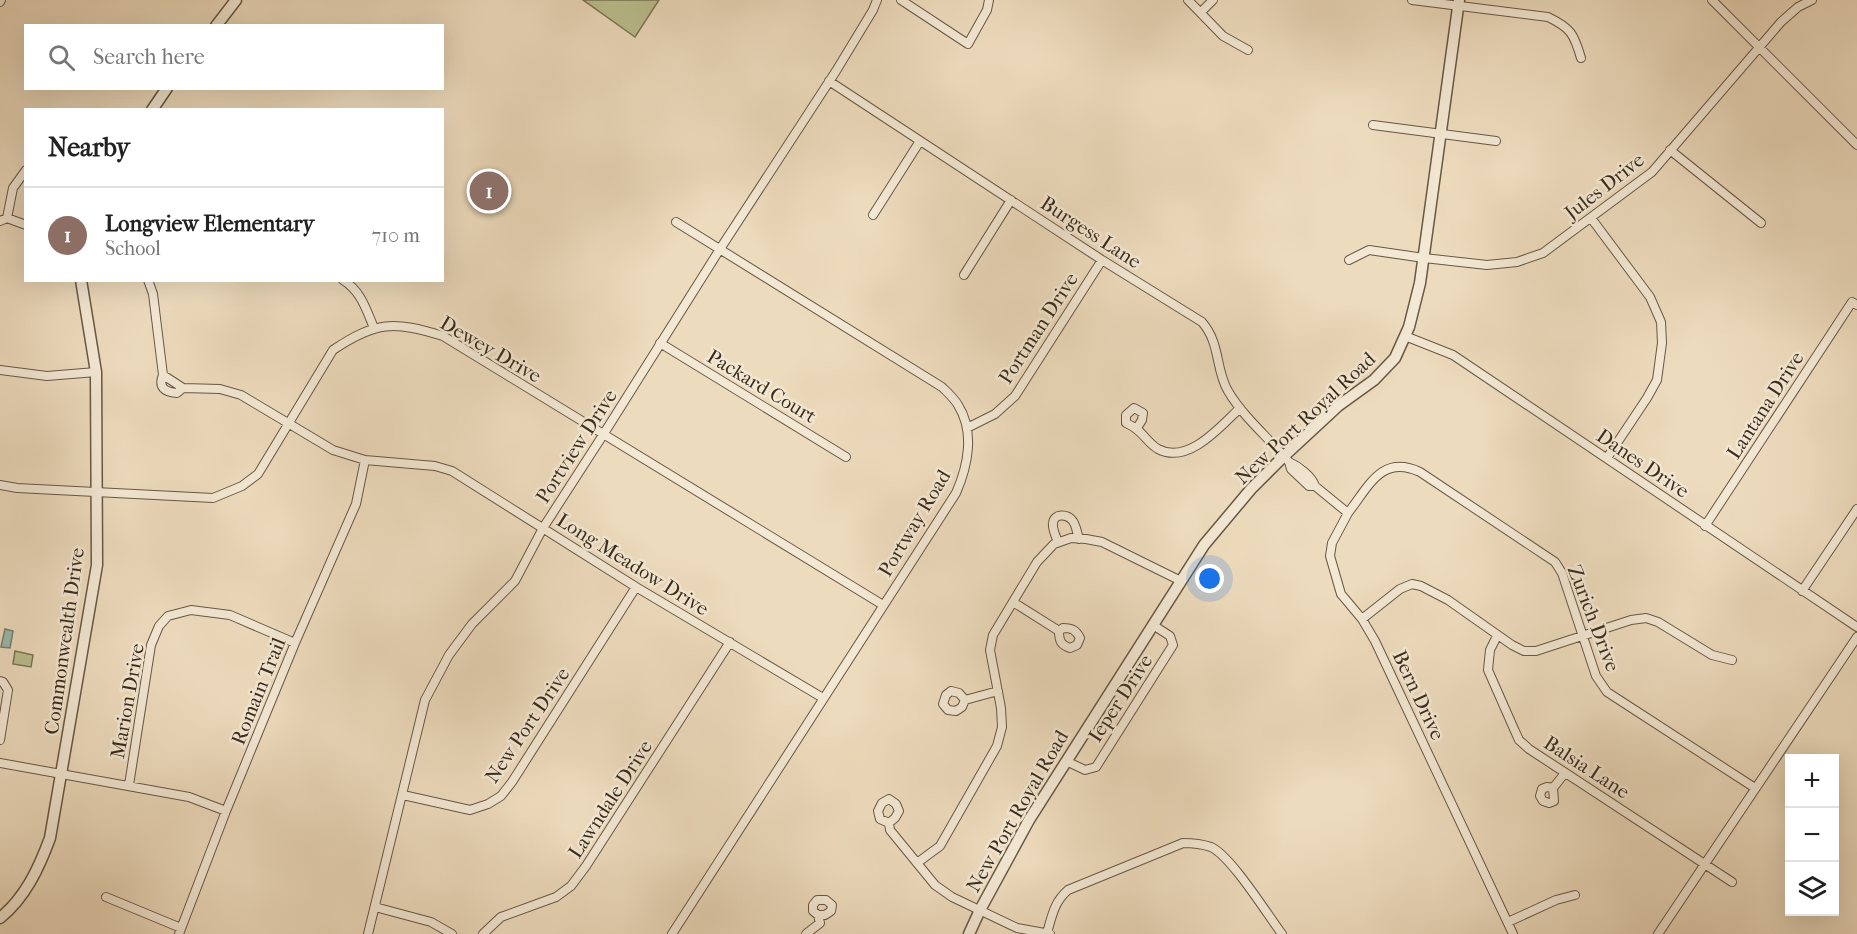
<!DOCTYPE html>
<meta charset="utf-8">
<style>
body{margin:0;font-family:"IM FELL French Canon",serif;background:#f6f6f6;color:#222}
.controls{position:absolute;right:18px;bottom:18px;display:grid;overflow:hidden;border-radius:0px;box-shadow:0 6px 24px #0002}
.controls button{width:54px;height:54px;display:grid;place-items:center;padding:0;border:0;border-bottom:2px solid #e0e0e0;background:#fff;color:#222;font:30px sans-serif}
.you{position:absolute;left:1210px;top:579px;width:21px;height:21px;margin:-15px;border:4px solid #fff;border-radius:50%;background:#1a73e8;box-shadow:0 0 0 9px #1a73e833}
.badge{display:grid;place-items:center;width:39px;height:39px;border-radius:50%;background:#8f2418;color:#fff;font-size:20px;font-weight:700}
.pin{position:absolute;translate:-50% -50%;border:3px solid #fff;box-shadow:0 2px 6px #0006}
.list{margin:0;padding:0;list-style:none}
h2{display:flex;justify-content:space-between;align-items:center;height:78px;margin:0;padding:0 24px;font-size:26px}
h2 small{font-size:20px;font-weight:400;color:#767676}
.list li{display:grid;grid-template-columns:39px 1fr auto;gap:18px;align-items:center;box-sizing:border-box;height:96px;padding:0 24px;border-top:2px solid #e0e0e0}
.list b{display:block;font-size:22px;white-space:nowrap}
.list p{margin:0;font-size:20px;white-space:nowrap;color:#767676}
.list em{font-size:20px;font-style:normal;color:#767676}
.icon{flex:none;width:33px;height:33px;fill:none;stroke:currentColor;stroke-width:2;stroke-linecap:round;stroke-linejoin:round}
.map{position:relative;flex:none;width:1857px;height:934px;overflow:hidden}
.search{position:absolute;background:#fff;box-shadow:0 6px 24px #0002;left:24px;top:24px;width:420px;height:66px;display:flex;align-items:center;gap:15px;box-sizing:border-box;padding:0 21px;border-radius:0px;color:#767676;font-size:22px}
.panel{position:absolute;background:#fff;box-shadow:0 6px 24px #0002;left:24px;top:108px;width:420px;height:174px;border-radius:0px}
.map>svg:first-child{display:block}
.green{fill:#bbbf8f;stroke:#7a7655;stroke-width:1.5}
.water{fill:#9abbad;stroke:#748273;stroke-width:1.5}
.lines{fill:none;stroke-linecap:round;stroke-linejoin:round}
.minor-casing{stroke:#675844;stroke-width:10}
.tertiary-casing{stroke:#675844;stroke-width:13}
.minor{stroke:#f3e8d4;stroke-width:8}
.tertiary{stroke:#f3e8d4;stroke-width:10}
.labels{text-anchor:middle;stroke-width:5;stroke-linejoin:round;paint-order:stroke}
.street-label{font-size:20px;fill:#3a2c1b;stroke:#f3e8d4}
</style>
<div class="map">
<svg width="1857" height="934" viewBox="0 0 1857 934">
<rect width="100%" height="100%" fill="#eddbbd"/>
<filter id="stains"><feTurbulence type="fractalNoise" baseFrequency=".00333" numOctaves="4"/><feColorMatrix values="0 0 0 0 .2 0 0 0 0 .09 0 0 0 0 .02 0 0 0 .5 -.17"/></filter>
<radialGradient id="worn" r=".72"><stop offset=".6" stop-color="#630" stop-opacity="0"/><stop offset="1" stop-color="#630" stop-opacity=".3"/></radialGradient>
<path class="green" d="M583,0H659L635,37Z
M15,651L33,655L31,667L13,664Z"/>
<path class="water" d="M5,629L13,631L10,648L1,647Z"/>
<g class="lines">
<defs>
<path id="minor" d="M901,0L968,44L987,10L989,0
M1188,0L1223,36L1248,50
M1412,0L1548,17C1571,28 1574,34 1581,58
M1712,0L1857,145
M0,2L1,0
M1201,12L1213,0
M829,81L1102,260L1202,322C1221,344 1215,369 1228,391C1244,418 1269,438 1289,462
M1373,125L1496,141
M1670,150L1761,223
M873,215L920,141
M7,218L13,188L26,170
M1591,218L1650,297L1661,322L1662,343L1657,380L1647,398L1607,458
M0,221L7,218L26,225
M1349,260L1369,250L1424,258L1487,265L1517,262L1543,253L1652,172L1781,22L1798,7L1812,0
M964,275L1011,200
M148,280L153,294L163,375L183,388L220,389L241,395L333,450L365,460L435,466L452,471L636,587L823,698
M343,280C361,291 366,309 374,328
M1405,336L1453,355L1857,627
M660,343L846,457
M0,370L47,376L96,372
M163,375C158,387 164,392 177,393L183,388
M967,428L995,414L1015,396L1102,260
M1137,428L1142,420L1143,413L1134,408L1126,415V423C1143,430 1146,442 1158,449C1188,465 1220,427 1240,408
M1289,462C1298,466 1312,476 1315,486H1309L1291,469Z
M0,485L17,488L213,498L242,486L258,474L333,350C376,321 394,321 443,336L883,605
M1315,486L1348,513L1332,543L1330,556L1341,594L1362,619L1375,641L1513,934
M1348,513C1369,486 1382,454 1420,472L1555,562L1562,573L1596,676L1607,692L1755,788
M1705,526L1852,302L1857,305
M1058,542C1056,537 1052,529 1053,523C1054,513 1067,514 1072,520C1076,524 1077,533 1079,539
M1802,591L1857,509
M1013,602L1059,631C1059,641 1061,645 1070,648L1077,645L1080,638C1076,630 1072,628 1063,628L1059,631
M1362,619L1400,589L1412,584L1421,586L1448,600L1512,645L1524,651H1536L1631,620L1646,618L1658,622L1712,655L1732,660
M1497,636L1490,650L1488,670L1514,729L1519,740L1529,749L1732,882
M0,681L3,682L8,690L0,740
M965,700L959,693L951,691L946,695L943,704L948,710L956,711L962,707L965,700L998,691
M1066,761L1085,770L1096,767L1173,645L1170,636L1153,625
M0,763L189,797L226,811
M129,785L151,645L159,626L168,616L191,610L230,615L295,643
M1553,788L1547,787L1542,789L1540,796L1543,801L1549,803L1554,801L1553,788L1565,773
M403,795L470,810L488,804L501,796L512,782L636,587
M889,823L895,818L899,811L896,804L889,799L882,803L878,811L880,819L889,823L890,830L935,885L952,897L1017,928L1050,934
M917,863L940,846L997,746L1002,727L1001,708L990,650L993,635L1037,562L1054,544L1071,538L1086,539L1102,542L1181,581
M106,897L181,928
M375,907L431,922L452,934
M1508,922L1556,900L1575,895
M1047,933C1052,916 1054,902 1068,890L1183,843C1192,843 1202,844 1211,847C1231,856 1267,914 1282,934
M179,934L226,811L295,643L356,504L365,460
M368,934L425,700L449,655L472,624L515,581L543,528L603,435L720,249L836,71L873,10L877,0
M483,934L501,917L556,897L571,886L586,866L730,642
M672,934L956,493C968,466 975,432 958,405C954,398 947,392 942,387L676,222
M806,934L820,923L818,915L813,911V905L817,900H826L832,905L831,911L825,915H818
M1658,934L1857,637"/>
<path id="tertiary" d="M216,26L236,0
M152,110L167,88
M0,918C25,898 39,868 50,838L97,565L96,372L81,280
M969,934L980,910L1029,820L1204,545L1251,489L1284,456L1338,406L1374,380L1395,358L1409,327L1420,283L1459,0"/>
</defs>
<use href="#minor" class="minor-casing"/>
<use href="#tertiary" class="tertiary-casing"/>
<use href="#minor" class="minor"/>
<use href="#tertiary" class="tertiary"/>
</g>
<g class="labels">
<g class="street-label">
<text transform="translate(1604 186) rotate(-38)" y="7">Jules Drive</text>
<text transform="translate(1091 232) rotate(33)" y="7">Burgess Lane</text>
<text transform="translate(1038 328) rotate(-57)" y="7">Portman Drive</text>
<text transform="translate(491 349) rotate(30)" y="7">Dewey Drive</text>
<text transform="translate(762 386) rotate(31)" y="7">Packard Court</text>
<text transform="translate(1765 405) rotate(-57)" y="7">Lantana Drive</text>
<text transform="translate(1305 418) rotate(-43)" y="7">New Port Royal Road</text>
<text transform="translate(576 446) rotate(-57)" y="7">Portview Drive</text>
<text transform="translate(1643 463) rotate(34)" y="7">Danes Drive</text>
<text transform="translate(914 523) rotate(-59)" y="7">Portway Road</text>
<text transform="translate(633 564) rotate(32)" y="7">Long Meadow Drive</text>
<text transform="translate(1594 618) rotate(69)" y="7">Zurich Drive</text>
<text transform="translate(64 641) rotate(-82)" y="7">Commonwealth Drive</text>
<text transform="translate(258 691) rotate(-68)" y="7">Romain Trail</text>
<text transform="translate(1419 695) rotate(65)" y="7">Bern Drive</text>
<text transform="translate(1120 698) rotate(-57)" y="7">Ieper Drive</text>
<text transform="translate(127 701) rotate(-80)" y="7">Marion Drive</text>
<text transform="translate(527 725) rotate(-56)" y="7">New Port Drive</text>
<text transform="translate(1587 767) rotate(33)" y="7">Balsia Lane</text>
<text transform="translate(610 799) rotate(-57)" y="7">Lawndale Drive</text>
<text transform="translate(1017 811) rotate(-60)" y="7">New Port Royal Road</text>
</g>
</g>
<rect width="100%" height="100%" filter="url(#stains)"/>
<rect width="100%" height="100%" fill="url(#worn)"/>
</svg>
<div class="controls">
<button>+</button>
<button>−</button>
<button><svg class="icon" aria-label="layers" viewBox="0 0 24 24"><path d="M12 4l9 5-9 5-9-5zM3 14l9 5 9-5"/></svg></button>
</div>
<div class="you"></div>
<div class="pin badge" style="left:489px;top:191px;background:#8d6e63">1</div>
<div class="search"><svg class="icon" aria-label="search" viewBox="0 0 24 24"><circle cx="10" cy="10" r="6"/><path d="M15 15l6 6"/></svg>Search here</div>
<section class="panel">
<h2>Nearby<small></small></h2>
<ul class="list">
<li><span class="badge" style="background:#8d6e63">1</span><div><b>Longview Elementary</b><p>School</p></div><em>710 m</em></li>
</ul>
</section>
</div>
